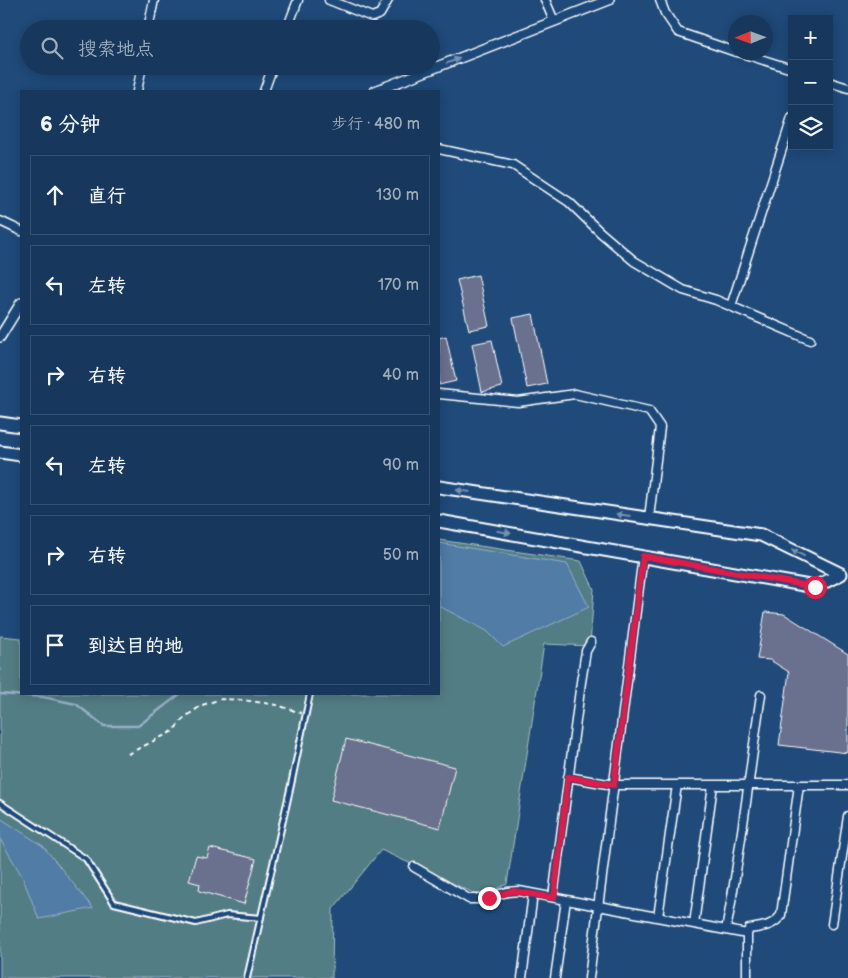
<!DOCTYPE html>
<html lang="zh">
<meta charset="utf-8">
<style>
:root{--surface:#17385c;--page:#244365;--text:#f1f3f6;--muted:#9eacbb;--line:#365272}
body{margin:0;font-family:"Balsamiq Sans","LXGW WenKai TC",sans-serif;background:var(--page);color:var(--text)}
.controls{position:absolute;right:15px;top:15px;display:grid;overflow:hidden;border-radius:0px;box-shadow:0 2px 12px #0003}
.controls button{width:45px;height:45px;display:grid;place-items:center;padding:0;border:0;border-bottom:1px solid var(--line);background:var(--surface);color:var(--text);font:25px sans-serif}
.compass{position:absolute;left:728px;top:15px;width:45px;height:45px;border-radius:50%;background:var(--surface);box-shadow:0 2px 12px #0003;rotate:269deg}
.stop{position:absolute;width:15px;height:15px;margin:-11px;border:4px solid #e11d48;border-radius:50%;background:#fff}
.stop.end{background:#e11d48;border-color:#fff;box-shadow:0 1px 5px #0008}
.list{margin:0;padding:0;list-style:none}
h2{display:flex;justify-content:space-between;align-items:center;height:65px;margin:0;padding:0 20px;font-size:21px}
h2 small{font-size:16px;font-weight:400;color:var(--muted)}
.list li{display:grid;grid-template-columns:32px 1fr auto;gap:15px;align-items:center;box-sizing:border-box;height:80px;margin:0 10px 10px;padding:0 10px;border:1px solid var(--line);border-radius:0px}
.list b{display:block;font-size:19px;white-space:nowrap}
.list em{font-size:16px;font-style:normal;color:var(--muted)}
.icon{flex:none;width:28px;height:28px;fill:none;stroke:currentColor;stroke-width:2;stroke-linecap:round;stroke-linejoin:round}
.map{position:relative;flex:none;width:848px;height:978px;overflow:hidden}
.search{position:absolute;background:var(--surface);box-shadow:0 2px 12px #0003;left:20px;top:20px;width:420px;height:55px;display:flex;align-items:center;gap:12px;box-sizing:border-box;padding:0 18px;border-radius:28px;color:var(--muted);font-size:19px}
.panel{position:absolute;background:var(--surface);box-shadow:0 2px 12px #0003;left:20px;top:90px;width:420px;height:605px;border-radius:0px}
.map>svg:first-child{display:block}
.green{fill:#537d84;stroke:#a9bec2}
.water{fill:#517ba6;stroke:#97b0ca}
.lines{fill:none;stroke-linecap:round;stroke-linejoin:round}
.stream{stroke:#97b0ca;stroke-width:2.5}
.building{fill:#6a718e;stroke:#fff}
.service-casing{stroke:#fff;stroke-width:8}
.minor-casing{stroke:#fff;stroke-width:11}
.tertiary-casing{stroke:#fff;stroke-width:12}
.primary-casing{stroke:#fff;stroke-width:15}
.path{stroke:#fff;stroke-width:2;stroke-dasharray:5 4;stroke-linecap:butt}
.service{stroke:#1f4a7a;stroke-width:4}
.minor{stroke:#1f4a7a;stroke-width:8}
.tertiary{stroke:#1f4a7a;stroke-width:9}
.primary{stroke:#1f4a7a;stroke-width:11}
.oneway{fill:#7992af}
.route{stroke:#e11d48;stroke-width:6}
</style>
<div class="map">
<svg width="848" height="978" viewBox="0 0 848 978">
<rect width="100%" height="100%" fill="#1f4a7a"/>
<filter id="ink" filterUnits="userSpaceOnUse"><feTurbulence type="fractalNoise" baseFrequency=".02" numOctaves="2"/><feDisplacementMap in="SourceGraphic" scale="10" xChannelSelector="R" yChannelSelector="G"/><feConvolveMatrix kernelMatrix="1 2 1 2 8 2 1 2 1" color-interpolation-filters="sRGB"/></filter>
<g filter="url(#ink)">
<path class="green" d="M439 540 581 561 594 589 590 646 544 644 507 884 480 896 381 850 333 909 332 978H0V636L21 638V694H439Z"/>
<path class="water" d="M439 543 567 564 589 607 503 647 487 631 439 606Z
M0 818 43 846 93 908 39 919 22 876 0 839Z"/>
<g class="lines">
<path class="stream" d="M0 694 43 697 76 704 104 726H138L180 694"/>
</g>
<path class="building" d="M478 275 489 326 469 330 457 280Z
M533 314 547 384 527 388 513 318Z
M446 336 456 381 439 385V338Z
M492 340 502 387 482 392 472 344Z
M765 612 784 614 848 654V753L779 745 789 672 770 660 757 659Z
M346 739 455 767 440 828 331 800Z
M210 848 256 859 244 904 199 891 200 884 189 881 196 856 207 858Z"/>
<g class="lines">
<g class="service-casing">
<path id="service" d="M0 803 86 859 114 903 196 923 227 915 261 918
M247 978 291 785 310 694"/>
</g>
<g class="minor-casing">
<path id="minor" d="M329 0 372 17 380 14 388 0
M545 0 554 21
M660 0 665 13 678 32 736 52
M148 29 154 0
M287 29 298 0
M738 52 792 69
M829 82 848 88
M137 91 142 66
M264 91 273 66
M439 149 513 165 569 202 600 232 634 261 683 290 716 300 810 340
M0 221 21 231
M731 306 792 118
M439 394 518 402 575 394 649 411 660 427 649 518
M568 777 613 785H848
M414 867 469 899H484L507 892 519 891 747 934V978
M553 897 581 682 586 651 591 642
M658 917 677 785
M694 924 713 785
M832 924 848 816
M726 930C741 853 749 774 761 695
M747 934 749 929C762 927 774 926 781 915L799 785
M522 978 533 894
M555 978 566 900
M589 978 643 556"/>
</g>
<g class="tertiary-casing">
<path id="tertiary" d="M375 91 609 0
M0 337 21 303"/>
</g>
<g class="primary-casing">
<path id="primary" d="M0 423 21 426
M0 452 21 455
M439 487 761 535 841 574
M439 521 815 587 841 574"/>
</g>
<path class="path" d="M128 754 173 731 184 718 202 705 221 699 243 700 277 705 301 713"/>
<use href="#service" class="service"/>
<use href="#minor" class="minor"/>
<use href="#tertiary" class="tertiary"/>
<use href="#primary" class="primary"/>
</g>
<defs><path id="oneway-solid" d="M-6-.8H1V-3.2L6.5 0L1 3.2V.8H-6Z" transform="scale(1.25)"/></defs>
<g class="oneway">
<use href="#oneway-solid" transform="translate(453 61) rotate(-21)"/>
<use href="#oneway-solid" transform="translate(463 491) rotate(-172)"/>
<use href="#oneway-solid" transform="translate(623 515) rotate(-172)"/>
<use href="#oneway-solid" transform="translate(504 532) rotate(10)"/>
<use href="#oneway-solid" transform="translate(798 553) rotate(-154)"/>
</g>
</g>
<g class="lines" filter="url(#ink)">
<path class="route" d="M489 898 513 891 554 898 568 777 614 785 643 556 815 587"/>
</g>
</svg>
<div class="controls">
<button>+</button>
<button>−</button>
<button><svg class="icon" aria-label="layers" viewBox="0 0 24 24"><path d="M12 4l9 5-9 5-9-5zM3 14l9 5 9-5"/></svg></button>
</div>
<svg class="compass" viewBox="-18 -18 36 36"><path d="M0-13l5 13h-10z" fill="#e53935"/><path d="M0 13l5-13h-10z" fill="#9eacbb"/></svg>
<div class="stop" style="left:815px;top:587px"></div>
<div class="stop end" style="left:489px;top:898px"></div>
<div class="search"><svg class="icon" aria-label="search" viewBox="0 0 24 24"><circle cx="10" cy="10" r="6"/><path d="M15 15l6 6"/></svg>搜索地点</div>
<section class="panel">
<h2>6 分钟<small>步行 · 480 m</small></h2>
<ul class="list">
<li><svg class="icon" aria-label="ahead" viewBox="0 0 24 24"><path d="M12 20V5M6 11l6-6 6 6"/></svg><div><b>直行</b></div><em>130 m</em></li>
<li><svg class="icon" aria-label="left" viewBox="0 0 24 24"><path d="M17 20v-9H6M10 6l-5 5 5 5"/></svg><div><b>左转</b></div><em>170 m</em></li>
<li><svg class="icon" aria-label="right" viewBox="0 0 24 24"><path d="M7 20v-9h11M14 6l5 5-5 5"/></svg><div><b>右转</b></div><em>40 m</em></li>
<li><svg class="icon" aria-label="left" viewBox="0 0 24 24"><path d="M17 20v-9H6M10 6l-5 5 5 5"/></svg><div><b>左转</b></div><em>90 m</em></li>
<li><svg class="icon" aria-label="right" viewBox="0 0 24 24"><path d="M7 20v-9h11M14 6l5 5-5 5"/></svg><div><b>右转</b></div><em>50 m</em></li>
<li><svg class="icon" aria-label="arrive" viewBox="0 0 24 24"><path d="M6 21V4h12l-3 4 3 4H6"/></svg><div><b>到达目的地</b></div></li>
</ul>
</section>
</div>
